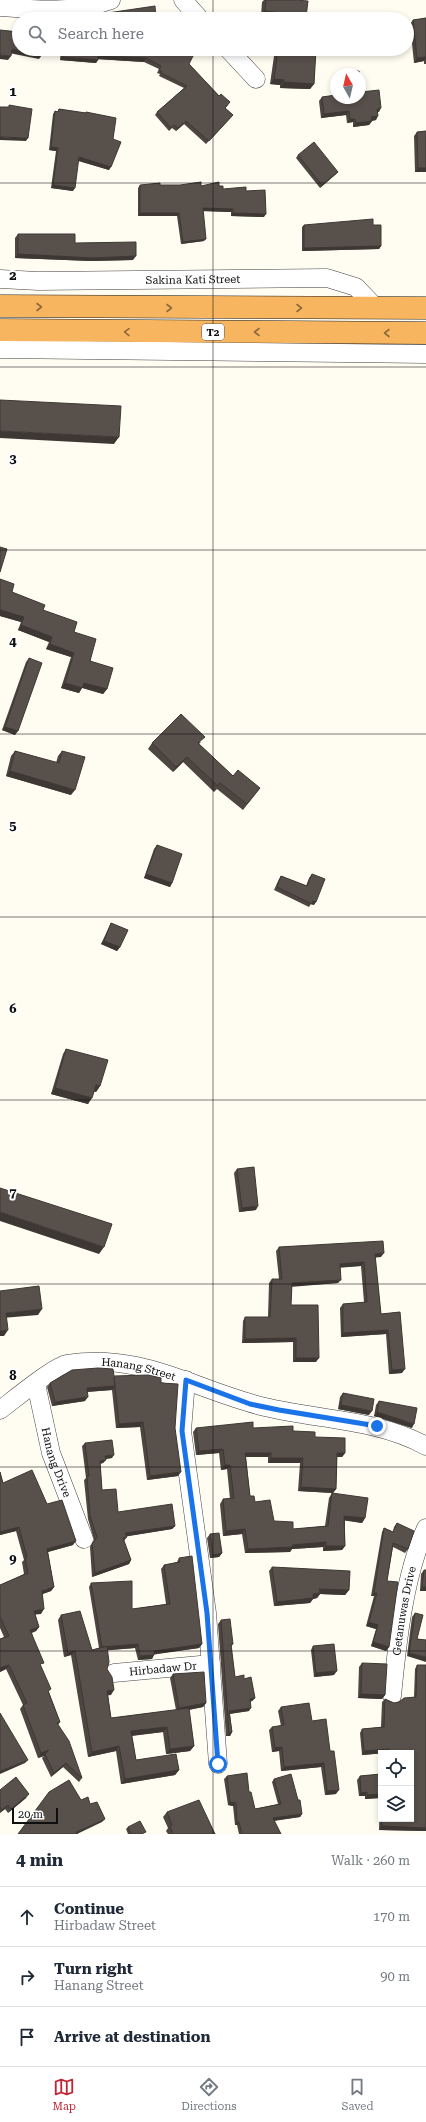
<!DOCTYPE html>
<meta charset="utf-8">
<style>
:root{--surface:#fff;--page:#f6f6f7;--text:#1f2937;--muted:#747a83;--line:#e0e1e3;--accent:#c12533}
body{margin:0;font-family:"Roboto Serif",serif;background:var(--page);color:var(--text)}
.controls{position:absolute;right:12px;bottom:12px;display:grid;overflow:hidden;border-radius:0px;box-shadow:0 2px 6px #0003}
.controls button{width:36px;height:36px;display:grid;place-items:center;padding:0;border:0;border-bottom:1px solid var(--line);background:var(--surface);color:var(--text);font:20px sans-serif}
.compass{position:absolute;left:330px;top:68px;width:36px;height:36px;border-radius:50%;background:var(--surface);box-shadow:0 2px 6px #0003;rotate:352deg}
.scale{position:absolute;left:12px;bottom:10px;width:46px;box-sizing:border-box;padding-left:4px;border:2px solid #0f0f0f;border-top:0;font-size:11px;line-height:14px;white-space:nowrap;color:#0f0f0f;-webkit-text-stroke:3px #fff;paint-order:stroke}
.stop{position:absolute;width:12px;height:12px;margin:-9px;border:3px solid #1a73e8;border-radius:50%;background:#fff}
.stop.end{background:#1a73e8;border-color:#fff;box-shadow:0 1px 4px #0008}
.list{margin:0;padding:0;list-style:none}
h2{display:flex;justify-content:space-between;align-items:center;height:52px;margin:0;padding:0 16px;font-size:17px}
h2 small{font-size:13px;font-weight:400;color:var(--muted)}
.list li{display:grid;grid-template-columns:26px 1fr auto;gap:12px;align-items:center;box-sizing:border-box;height:60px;padding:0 16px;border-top:1px solid var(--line)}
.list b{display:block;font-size:15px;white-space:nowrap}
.list p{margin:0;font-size:13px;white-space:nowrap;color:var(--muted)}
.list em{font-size:13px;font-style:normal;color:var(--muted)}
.icon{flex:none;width:22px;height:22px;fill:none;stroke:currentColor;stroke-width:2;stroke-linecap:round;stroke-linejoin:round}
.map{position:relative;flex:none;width:426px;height:1834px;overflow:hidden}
.search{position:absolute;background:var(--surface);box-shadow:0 2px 6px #0003;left:12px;right:12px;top:12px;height:44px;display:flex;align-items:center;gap:10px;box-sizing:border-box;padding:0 14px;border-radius:22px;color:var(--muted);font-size:15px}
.sheet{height:232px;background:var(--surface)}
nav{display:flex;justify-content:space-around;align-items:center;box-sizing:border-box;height:56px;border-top:1px solid var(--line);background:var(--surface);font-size:11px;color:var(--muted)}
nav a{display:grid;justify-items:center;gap:2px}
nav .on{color:var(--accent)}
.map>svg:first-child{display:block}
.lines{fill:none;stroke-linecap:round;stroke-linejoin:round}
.minor-casing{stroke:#424242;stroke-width:19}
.trunk-casing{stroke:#202020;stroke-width:23}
.minor{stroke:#fff;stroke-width:18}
.trunk{stroke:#f7b560;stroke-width:22}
.wall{fill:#4c4540}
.shaded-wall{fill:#3e3834}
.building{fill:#58504b;stroke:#3e3834}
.oneway{stroke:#8f6a3c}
.route{stroke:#1a73e8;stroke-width:5}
.grid{fill:none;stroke:#0f0f0f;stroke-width:1;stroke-opacity:0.55}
.labels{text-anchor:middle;stroke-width:4;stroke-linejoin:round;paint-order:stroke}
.shield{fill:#fff;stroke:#575757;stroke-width:1}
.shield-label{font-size:10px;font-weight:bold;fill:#0f0f0f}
.street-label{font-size:11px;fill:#0f0f0f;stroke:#fff}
.grid-label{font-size:13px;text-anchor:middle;font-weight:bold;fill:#0f0f0f;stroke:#fff;stroke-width:4;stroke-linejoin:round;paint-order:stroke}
</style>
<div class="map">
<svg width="426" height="1834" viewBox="0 0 426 1834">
<rect width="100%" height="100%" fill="#fffcf1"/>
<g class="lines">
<g class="minor-casing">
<g id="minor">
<path d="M183 0 200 19"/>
<path d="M0 7C37 10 76 13 111 0"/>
<path d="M228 49 256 79"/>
<path id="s1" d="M0 279 38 281 327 278 356 287 376 308"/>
<path d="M0 349 426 354"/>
<path d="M186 1380 182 1431 207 1613 218 1764"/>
<path id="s2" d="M36 1384 51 1453 84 1539"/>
<path id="s3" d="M0 1410C12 1401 56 1365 67 1364 143 1352 195 1390 265 1407 319 1420 377 1419 426 1446"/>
<path id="s4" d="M114 1673 211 1664"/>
<path id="s5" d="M392 1696C397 1644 404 1576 426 1528"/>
</g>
</g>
<g class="trunk-casing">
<path id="trunk" d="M0 306 426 308
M0 330 426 333"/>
</g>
<use href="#minor" class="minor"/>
<use href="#trunk" class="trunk"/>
</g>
<path class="wall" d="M264 0H295L306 17 314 19H279V18L261 16 262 2Z
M94 15 156 19H92V18Z
M426 18V64H424V61L414 63 410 24 413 20Z
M61 49H190L189 64 228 105 225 108 233 115 206 144 184 124 176 131 172 128 169 131 155 115 157 112 184 88 159 76 160 74 157 73 159 69 144 62 98 59 96 63 60 60Z
M275 49H316L314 84 310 89 280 88V85L270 84Z
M361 92 379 112H378L376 120 372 121 369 125 353 127V122L347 123 346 115 321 118 319 101 322 97Z
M59 109 85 113 86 112 113 139 109 170 78 161 73 191 51 188 56 151 49 150 53 114 55 111 57 112Z
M426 131V172H415L414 136 417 132Z
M298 155 338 172 336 174 320 188 296 158Z
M140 185 219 186 223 189 246 191 264 217 231 216V212L203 211 204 241 181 244 177 216H138V188Z
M304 225H373L381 246 379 249 302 251V227Z
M18 234 75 243 133 260 91 261 15 258V238Z
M0 579 12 592 43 610 74 632 107 689 103 694 82 688 79 693 61 688 71 657 46 649 49 642 18 630 21 622 0 616Z
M29 658 15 735 2 730 26 662Z
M201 742 199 744 233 776 260 788 243 810 217 789 214 792 183 762 173 772 148 749 152 743Z
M15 751 56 763 58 756 62 751 71 795 6 776 11 756Z
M157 845 172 883 170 887 144 878 154 849Z
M312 874 314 905 311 904 309 907 274 890 279 879 281 876 306 886 309 878Z
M111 923 120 947 117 951 101 944 109 927Z
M66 1049 100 1086 96 1092 94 1091 88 1104 51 1094 63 1054Z
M237 1169 256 1210 239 1212 234 1173Z
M279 1247 381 1257H375L381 1314 400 1312 402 1373 389 1374 386 1334 341 1337 340 1308 343 1304 364 1302 361 1266 340 1267 338 1283 292 1286 291 1305 316 1362H293V1342L242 1343 243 1321 245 1317H268L269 1283 272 1279H279L276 1251Z
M114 1376 161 1383 175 1428 178 1476 147 1480 140 1427 116 1428 112 1390 87 1392 85 1401 52 1406 47 1387 50 1383Z
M343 1393 369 1415 338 1409 340 1397Z
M379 1401 412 1428 374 1416 376 1405Z
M196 1428H253L293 1431 315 1437 345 1453 342 1457H337L336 1489 333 1493 298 1491 300 1463H268V1457H246L250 1496 255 1502 274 1521 293 1529 325 1526 329 1498 332 1493 365 1518 362 1523 345 1520V1546L342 1550 323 1551V1547L292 1549 290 1552 245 1553 242 1534 223 1536 220 1504 223 1499H230L227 1469 221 1470 219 1453 196 1455 193 1432Z
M85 1443 112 1458 106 1459 103 1463 100 1464 102 1490 118 1512 175 1526 172 1529 127 1536V1537L124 1541 131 1560 129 1564 92 1577 90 1547 94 1540 88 1519 84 1480 86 1478 82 1446Z
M0 1472 3 1483 47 1504 73 1545 48 1552 54 1587 51 1591 43 1594 41 1614H35L39 1627 36 1631 32 1633 41 1667 49 1692 60 1722 58 1725 82 1778 79 1782 63 1767 51 1777 42 1758 44 1756 38 1758 20 1709 23 1705 6 1669 0 1672V1639L4 1637 0 1628V1585L24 1574 22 1562 24 1560 16 1531 0 1535Z
M397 1523 408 1549 405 1553 393 1547 387 1581 389 1647 386 1651 371 1646 376 1629 366 1626 374 1596H371L382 1532 384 1528 393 1532 394 1527Z
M210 1534 222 1553 219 1557 210 1558 207 1538Z
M179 1558 202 1644 199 1648 154 1654 152 1659 138 1660 135 1648 107 1650V1669L111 1695H108L111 1718 176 1710 170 1678 173 1674 206 1703 203 1707 189 1710 194 1746 190 1751 166 1754 163 1732 132 1736 136 1760 179 1770 175 1775 121 1784 116 1751 88 1757 71 1655 64 1657 58 1620 61 1615 92 1650 99 1648 89 1587 91 1583 132 1609 166 1604 161 1569 164 1565 177 1562Z
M272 1567 349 1590 345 1595 320 1594 317 1598 313 1599 310 1603 274 1606 269 1571Z
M424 1570H426V1591H420L421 1574Z
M415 1613 417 1639 426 1640 407 1656 412 1617Z
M221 1620 233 1644 231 1647 235 1677 244 1679 255 1698 252 1701 250 1702 249 1711 230 1714 232 1732 230 1736H226L218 1624Z
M313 1646 334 1675 314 1677 311 1650Z
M362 1663 385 1695 382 1699 358 1698 359 1667Z
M417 1665H426V1831L379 1830 380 1798 365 1799V1796H359L357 1780 360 1776 381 1774V1819H411V1753H386L362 1755 360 1733 362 1729 381 1727 382 1702 385 1699 394 1703 414 1697 415 1669Z
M281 1707 312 1721 336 1794 325 1795 321 1767 281 1771 279 1751 272 1752 269 1730 272 1727 281 1726 278 1711Z
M227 1776 249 1792 255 1809 278 1804 272 1782 274 1779 302 1814 300 1817 274 1821 281 1834H239L237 1825H235L233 1806 228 1805 224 1779Z
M0 1790 26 1798 8 1813 5 1809 0 1813Z
M167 1812 215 1834H168L166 1831 168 1828 163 1817Z
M128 1827 144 1834H128L126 1829Z"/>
<path class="shaded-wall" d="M265 11 283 13 279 18 261 16Z
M12 49 42 55 39 59 9 53Z
M0 55 11 56 8 60 0 59Z
M98 56 146 58 144 62 96 59Z
M62 57 98 60 96 63 60 60Z
M426 57V59L424 61 414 63 417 58Z
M274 79 284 80 280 85 270 84Z
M284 82 314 84 310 89 280 88Z
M381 108 379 112H375L377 109Z
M349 111 346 115 321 118 324 114Z
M378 116 376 120 369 121 371 117Z
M350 119H355L353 122 347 123Z
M186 121 184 124 176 131 178 128Z
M372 121 369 125 353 127 356 123Z
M0 137 28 138 26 141 0 140Z
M51 147 58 148 56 151 49 150Z
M79 157 111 167 109 170 77 160Z
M418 168H426V172H415Z
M338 172 336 174 320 188 322 185Z
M53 185 75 188 73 191 51 188Z
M203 208 233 209 231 212 201 211Z
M140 213H179L177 216H138Z
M233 213 266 214 264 217 231 216Z
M206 239 204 241 181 244 183 242Z
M381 246 379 249 302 251 304 248Z
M18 254 136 256 133 260 91 261 15 258Z
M0 431 119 437 114 444 0 438Z
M0 610 24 617 21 622 0 616Z
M21 625 52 637 49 642 18 630Z
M50 644 74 653 71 657 46 649Z
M65 683 82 688 79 693 61 688Z
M84 683 107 689 103 694 80 687Z
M5 727 18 731 15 735 2 730Z
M187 757 183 762 173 772 176 767Z
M10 771 75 790 71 795 6 776Z
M146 874 172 883 170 887 144 878Z
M313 901 316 902 314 905 311 904Z
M104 941 120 947 117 951 101 944Z
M96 1085 100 1086 96 1092 92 1091Z
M55 1088 92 1098 88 1104 51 1094Z
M258 1206 256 1210 239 1212 242 1208Z
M0 1212 104 1247 99 1254 0 1221Z
M384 1253 381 1257 372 1258 375 1254Z
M364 1262 361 1266 337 1268 340 1264Z
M341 1280 338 1283 290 1287 292 1283Z
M42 1309 38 1315 2 1318 6 1313Z
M8 1330 4 1336H0V1331Z
M388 1330 386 1334 341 1337 343 1333Z
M296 1338 293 1342 242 1343 245 1339Z
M296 1358H319L316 1362H293Z
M405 1369 402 1373 389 1374 392 1370Z
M115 1386 112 1390 84 1392 87 1388Z
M88 1397 85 1401 52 1406 55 1402Z
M341 1405 372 1411 369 1415 338 1409Z
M377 1412 414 1424 412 1428 374 1416Z
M143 1422 140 1427 116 1428 119 1424Z
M223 1449 219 1453 196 1455 199 1451Z
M245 1453H271L268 1457H242Z
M337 1453H345L342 1457H334Z
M114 1455 112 1458 103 1459 105 1456Z
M271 1458H303L300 1463H268Z
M106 1460 103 1463 97 1464 100 1461Z
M225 1465H230L227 1469 221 1470Z
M181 1472 178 1476 147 1480 150 1476Z
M301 1487 336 1489 333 1493 298 1491Z
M344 1516 365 1518 362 1523 341 1520Z
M175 1526 172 1529 123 1537 125 1533Z
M19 1527 16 1531 0 1535V1532Z
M245 1529 242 1534 223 1536 226 1531Z
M76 1541 73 1545 44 1553 47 1549Z
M326 1542 323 1547 292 1549 290 1552 245 1553 248 1549Z
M326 1546H345L342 1550 323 1551Z
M222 1553 219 1557 210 1558 213 1555Z
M131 1560 129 1564 92 1577 95 1573Z
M54 1587 51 1591 39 1595 42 1591Z
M422 1587H426V1591H420Z
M319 1589 349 1590 345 1595 320 1594 317 1598 313 1599 310 1603 274 1606 277 1602 313 1594Z
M374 1593H377L374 1596H371Z
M44 1609 41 1614 31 1615 34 1611Z
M369 1622 378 1625 376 1629 366 1626Z
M39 1627 36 1631 27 1634 30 1630Z
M373 1642 389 1647 386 1651 371 1646Z
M138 1644 135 1648 100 1651 102 1647Z
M202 1644 199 1648 151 1655 154 1651Z
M75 1651 71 1655 64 1657 68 1653Z
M409 1653 426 1657V1662L407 1656Z
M154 1655 152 1659 138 1660 140 1656Z
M9 1665 6 1669 0 1672V1668Z
M337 1671 334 1675 314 1677 316 1673Z
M114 1690 111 1695 104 1696 107 1691Z
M361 1694 385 1695 382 1699 358 1698Z
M255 1698 252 1701 248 1702 250 1699Z
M206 1703 203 1707 176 1712 179 1708Z
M251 1708 249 1711 227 1714 229 1711Z
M167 1727 163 1732 128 1736 131 1731Z
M232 1732 230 1736H226L229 1733Z
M119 1746 116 1751 88 1757 92 1752Z
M194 1746 190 1751 166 1754 170 1749Z
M282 1747 279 1751 272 1752 275 1748Z
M389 1749 386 1753 362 1755 364 1751Z
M49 1750 44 1756 38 1758 41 1753Z
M28 1760 25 1763 0 1774V1771Z
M66 1763 63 1767 51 1777 54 1773Z
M324 1763 321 1767 281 1771 284 1767Z
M179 1770 175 1775 121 1784 125 1779Z
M339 1790 336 1794 325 1795 327 1791Z
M367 1792 365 1796H359L361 1793Z
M29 1794 26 1798 8 1813 11 1809Z
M381 1794V1797L380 1798 365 1799 367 1795Z
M230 1802 236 1803 233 1806 228 1805Z
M8 1805 5 1809 0 1813 2 1810Z
M302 1814 300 1817 270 1821 273 1818Z
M105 1819 102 1822 77 1834 76 1832Z
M237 1822H239L237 1825H235Z
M382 1826 426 1828V1831L379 1830Z"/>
<path class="building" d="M266 0H295L308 1 306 17 314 19H282L283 13 265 11Z
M155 6 156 19H94V15Z
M426 18V57L417 58 413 20Z
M0 30 19 32V49H43L42 55 12 49 11 56 0 55Z
M63 49H190L195 52 189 64 219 96 221 94 230 102 225 108 233 115 209 141 186 121 178 128 174 125 171 128 157 112 187 86 161 73 162 71 159 70 161 66 146 58 98 56V60L62 57Z
M278 49H316L314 84 284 82V80L274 79Z
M359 71 360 74H339V72Z
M360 78 361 92 379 90 381 108 377 109 378 116 371 117 372 121 356 123 355 119H350L349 111 324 114 322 97 336 95V98H360Z
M9 105 32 109 28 138 0 137V107H9Z
M59 109 86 113V112L116 118 113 139 121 142 111 167 79 157 75 188 53 185 58 148 51 147 55 111 58 112Z
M426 131V168H418L417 132Z
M314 142 338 172 322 185 298 155Z
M201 182V186L219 182V186H223V189L246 187V191L265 190 266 214 233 213V209L203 208 206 239 183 242 179 213H140V185L160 183V185H180Z
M373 219V225H381V246L304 248V225Z
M18 234H75V243L136 242V256L93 258 18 254Z
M0 400 121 406 119 437 0 431Z
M0 547 7 549 0 572Z
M0 579 14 584 12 592 45 605 43 610 77 622 74 632 96 639 90 661 113 668 107 689 84 683 82 688 65 683 74 653 50 644 52 637 21 625 24 617 0 610Z
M29 658 42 663 18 731 5 727Z
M181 714 205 737 198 743 233 776 238 770 260 788 247 804 220 783 218 786 187 757 176 767 152 743Z
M15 751 59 763 62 751 85 757 75 790 10 771Z
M157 845 182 854 172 883 146 874Z
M312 874 325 879 316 902 313 901 312 904 277 887 281 876 307 886Z
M111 923 128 930 120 947 104 941Z
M66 1049 108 1060 100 1086 96 1085 92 1098 55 1088Z
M254 1167 258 1206 242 1208 237 1169Z
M0 1188 112 1224 104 1247 0 1212Z
M383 1241 384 1253 375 1254 381 1314 400 1312 405 1369 392 1370 388 1330 343 1333V1304L367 1302 364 1262 340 1264 341 1280 292 1283 291 1305H318L319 1358H296V1338L245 1339V1317H270L272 1279H282L279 1247Z
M39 1286 42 1309 6 1313 8 1330 0 1331V1291Z
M98 1368 113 1369 114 1376 148 1375 161 1378V1383L178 1384 175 1428 181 1472 150 1476 143 1422 119 1424 114 1377 115 1386 87 1388 88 1397 55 1402 50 1383 72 1370Z
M343 1393 374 1399 372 1411 341 1405Z
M379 1401 417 1408 414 1424 377 1412Z
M253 1422V1428L293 1426V1431L315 1432V1437L345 1438V1453H337L336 1489 301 1487 303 1458H271V1453H245L250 1496H254L255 1502 270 1500 274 1521 293 1522V1529L328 1526 332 1493 368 1498 365 1518 344 1516 345 1546H326V1542L292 1545 293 1547 248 1549 245 1529 226 1531 223 1499 234 1498 230 1465H225L223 1449 199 1451 196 1428Z
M112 1440 114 1455 105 1456 106 1460 100 1461 102 1490 116 1489 118 1512 172 1504 175 1526 125 1533 127 1537 123 1538 131 1560 95 1573 92 1544 97 1537 90 1516 87 1476H89L85 1443Z
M32 1470 47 1504 62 1500 76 1541 47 1549 54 1587 42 1591 44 1609 34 1611 39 1627 30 1630 44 1663 40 1664 51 1689 48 1691 60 1722 57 1723 69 1741 82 1778 66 1763 54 1773 45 1754 49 1750 41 1753 23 1705 27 1703 9 1665 0 1668V1639L9 1636 0 1617V1585L28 1573 25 1558 27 1557 19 1527 0 1532V1472L3 1483Z
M397 1523 414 1531 408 1549 393 1543 387 1581 398 1582 389 1647 373 1642 378 1625 369 1622 377 1593H374L384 1528 393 1532Z
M219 1533 222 1553 213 1555 210 1534Z
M192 1556 202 1644 154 1651V1655L140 1656 138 1644 102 1647 91 1583 132 1581V1609L170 1604 164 1565 180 1562 179 1558Z
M272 1567 350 1571 349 1590 319 1589 320 1593 313 1594V1598L277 1602Z
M424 1570H426V1587H422Z
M80 1611 92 1650 107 1646 109 1662 107 1669 112 1677 114 1690 107 1691 111 1718 189 1708 194 1746 170 1749 167 1727 131 1731 136 1760 176 1754 179 1770 125 1779 119 1746 92 1752 75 1651 68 1653 61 1615Z
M415 1613 423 1615 417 1639 426 1640V1657L409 1653Z
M230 1619 233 1644H231L235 1677 244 1675V1679L251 1677 255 1698 250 1699 251 1708 229 1711 232 1732 229 1733 221 1620Z
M334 1644 337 1671 316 1673 313 1646Z
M362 1663 387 1664 385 1695 361 1694Z
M417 1665H426V1828L382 1826V1819H411V1753H389V1749L364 1751 362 1729 384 1727 385 1699 394 1703 399 1702 404 1698 416 1697Z
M204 1672 206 1703 179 1708 173 1674Z
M309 1703 312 1721 326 1719 330 1751H334L339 1790 327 1791 324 1763 284 1767 282 1747 275 1748 272 1727 284 1725 281 1707Z
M0 1713 28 1760 0 1771Z
M247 1773 249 1792H251L255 1809 281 1804 274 1779 291 1774 298 1800H300L302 1814 273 1818 281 1834H242L239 1822H237L236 1803 230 1802 227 1776Z
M381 1774V1794L367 1795V1792L361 1793 360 1776Z
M16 1777 29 1794 11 1809 8 1805 2 1810 0 1807V1790Z
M69 1780 81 1800 88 1797 90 1804 97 1802 105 1819 76 1832 78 1834H18L49 1792Z
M199 1800 215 1834H173L170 1826 172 1825 167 1812Z
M140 1821 146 1832 141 1834H131L128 1827Z"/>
<defs><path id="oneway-chevron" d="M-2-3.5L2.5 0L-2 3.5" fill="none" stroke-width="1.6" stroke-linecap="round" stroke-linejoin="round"/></defs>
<g class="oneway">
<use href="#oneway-chevron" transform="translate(39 307)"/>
<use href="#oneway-chevron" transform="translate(169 308)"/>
<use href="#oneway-chevron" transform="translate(299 308)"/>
<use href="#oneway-chevron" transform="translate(127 332) rotate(-179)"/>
<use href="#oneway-chevron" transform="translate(257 332) rotate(-180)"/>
<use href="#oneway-chevron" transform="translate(387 333) rotate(-180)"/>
</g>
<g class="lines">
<path class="route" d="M218 1764 207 1613 182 1431 186 1380 250 1404 279 1410 377 1426"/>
</g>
<path class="grid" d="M213 0V19M213 49V1834M0 183H426M0 367H426M0 550H426M0 734H426M0 917H426M0 1100H426M0 1284H426M0 1467H426M0 1651H426"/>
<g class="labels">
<rect class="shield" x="202" y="324" width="22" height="16" rx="3"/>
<g class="shield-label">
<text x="213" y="336">T2</text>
</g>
<g class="street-label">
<text dy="4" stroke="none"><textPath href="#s1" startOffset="193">Sakina Kati Street</textPath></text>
<text dy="4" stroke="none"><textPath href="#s3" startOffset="154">Hanang Street</textPath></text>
<text dy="4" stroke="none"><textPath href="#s2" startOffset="81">Hanang Drive</textPath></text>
<text dy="4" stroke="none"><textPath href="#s5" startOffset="86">Getanuwas Drive</textPath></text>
<text dy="4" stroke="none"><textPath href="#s4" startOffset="49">Hirbadaw Dr</textPath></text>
</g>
</g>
<g class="grid-label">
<text x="13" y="96">1</text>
<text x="13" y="280">2</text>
<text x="13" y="463">3</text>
<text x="13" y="646">4</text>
<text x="13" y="830">5</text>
<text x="13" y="1013">6</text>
<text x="13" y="1197">7</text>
<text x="13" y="1380">8</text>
<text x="13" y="1563">9</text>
</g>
</svg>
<div class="controls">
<button><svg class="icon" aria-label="locate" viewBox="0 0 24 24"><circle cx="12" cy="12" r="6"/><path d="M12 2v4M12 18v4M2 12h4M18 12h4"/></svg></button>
<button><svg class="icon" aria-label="layers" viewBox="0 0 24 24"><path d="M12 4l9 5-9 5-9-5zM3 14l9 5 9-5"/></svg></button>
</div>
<svg class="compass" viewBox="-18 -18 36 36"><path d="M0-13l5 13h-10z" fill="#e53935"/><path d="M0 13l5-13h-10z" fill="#747a83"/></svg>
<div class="scale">20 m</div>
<div class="stop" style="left:218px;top:1764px"></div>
<div class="stop end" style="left:377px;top:1426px"></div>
<div class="search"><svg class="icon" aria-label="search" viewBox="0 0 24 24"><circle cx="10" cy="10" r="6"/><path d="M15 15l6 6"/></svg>Search here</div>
</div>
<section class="sheet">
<h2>4 min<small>Walk · 260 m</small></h2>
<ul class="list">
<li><svg class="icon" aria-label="ahead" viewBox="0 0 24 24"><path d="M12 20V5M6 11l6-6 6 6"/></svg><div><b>Continue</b><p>Hirbadaw Street</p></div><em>170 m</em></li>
<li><svg class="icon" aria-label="right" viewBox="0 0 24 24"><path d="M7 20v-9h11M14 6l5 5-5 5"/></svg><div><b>Turn right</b><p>Hanang Street</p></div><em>90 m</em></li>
<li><svg class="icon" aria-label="arrive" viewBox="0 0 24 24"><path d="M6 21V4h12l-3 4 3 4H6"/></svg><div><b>Arrive at destination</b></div></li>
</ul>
</section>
<nav>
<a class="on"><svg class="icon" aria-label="map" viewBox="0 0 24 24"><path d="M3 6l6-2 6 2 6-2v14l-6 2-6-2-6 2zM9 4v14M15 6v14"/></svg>Map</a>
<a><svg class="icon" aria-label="directions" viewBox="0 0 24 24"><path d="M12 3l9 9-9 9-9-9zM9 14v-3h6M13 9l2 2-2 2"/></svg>Directions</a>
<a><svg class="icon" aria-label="saved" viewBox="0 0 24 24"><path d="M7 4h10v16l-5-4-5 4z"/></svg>Saved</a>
</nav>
